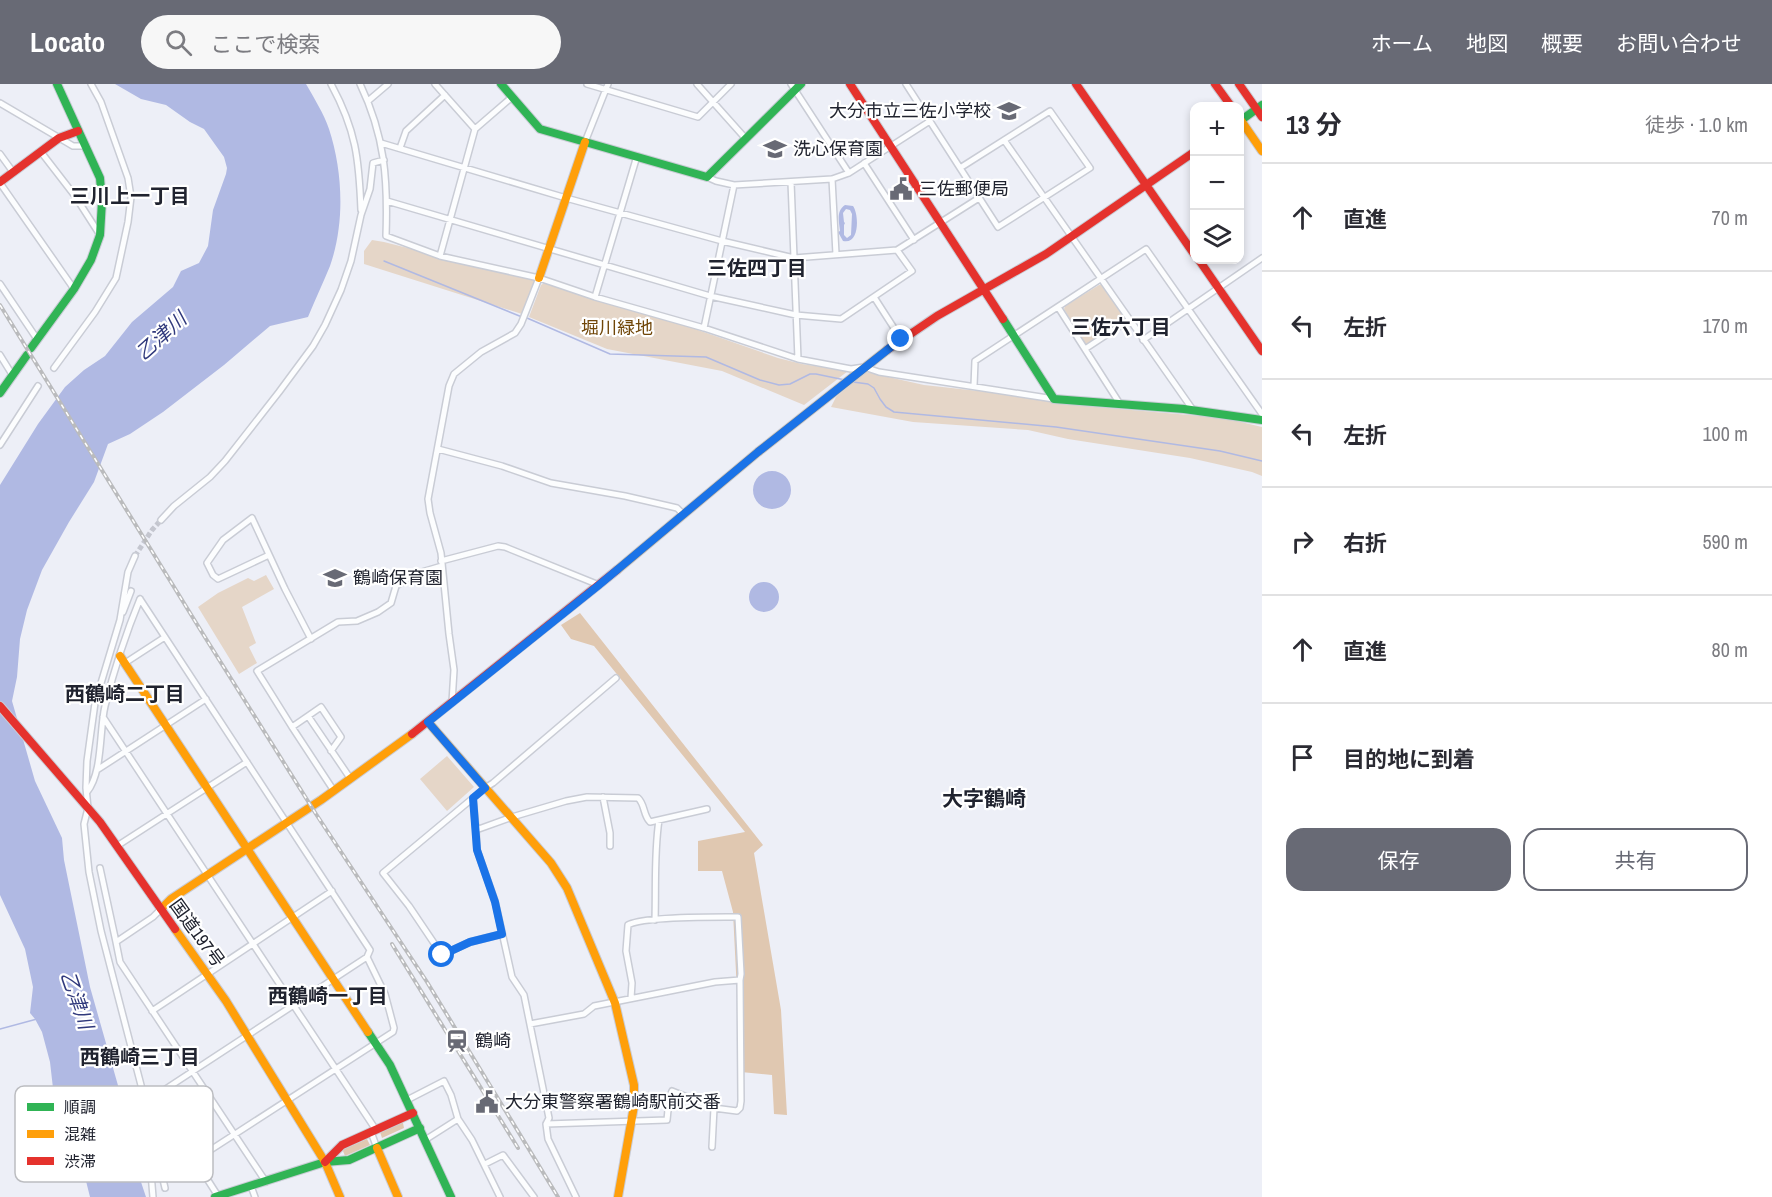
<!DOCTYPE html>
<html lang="ja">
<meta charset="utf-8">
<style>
:root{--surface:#fff;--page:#f7f7f7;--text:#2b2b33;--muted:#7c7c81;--line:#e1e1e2;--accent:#686a75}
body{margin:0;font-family:"Archivo Narrow","Noto Sans JP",sans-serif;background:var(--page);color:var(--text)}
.controls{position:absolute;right:18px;top:18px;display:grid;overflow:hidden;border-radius:12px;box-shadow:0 3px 9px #0003}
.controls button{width:54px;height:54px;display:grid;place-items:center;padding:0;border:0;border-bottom:2px solid var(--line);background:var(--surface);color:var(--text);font:30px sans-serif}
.stop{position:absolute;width:18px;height:18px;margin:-14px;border:4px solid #1a73e8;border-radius:50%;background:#fff}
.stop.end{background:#1a73e8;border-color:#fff;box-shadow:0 2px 6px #0008}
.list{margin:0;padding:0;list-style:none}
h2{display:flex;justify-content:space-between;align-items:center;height:78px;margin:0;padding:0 24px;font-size:26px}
h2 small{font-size:20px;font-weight:400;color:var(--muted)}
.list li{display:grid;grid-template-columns:39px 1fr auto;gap:18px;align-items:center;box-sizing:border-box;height:108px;padding:0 24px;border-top:2px solid var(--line)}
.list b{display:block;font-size:22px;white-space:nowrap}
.list em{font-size:20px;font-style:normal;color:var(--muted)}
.actions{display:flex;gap:12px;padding:18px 24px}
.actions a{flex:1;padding:14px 0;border:2px solid var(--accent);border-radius:18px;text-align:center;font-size:21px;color:var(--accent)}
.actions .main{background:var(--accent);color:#fff}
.icon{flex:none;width:33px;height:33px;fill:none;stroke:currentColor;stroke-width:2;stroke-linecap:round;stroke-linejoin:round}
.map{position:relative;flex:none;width:1262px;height:1113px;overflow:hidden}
header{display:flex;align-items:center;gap:36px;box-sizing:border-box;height:84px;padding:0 30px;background:var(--accent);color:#fff}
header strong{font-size:28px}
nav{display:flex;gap:33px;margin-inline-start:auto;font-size:21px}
.search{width:420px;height:54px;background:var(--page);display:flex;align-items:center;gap:15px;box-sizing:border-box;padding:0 21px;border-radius:33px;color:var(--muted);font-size:22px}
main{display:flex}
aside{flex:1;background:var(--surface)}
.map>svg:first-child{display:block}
.green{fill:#e5d6c8}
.forest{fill:#e0c8b1}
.water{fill:#b0b9e3;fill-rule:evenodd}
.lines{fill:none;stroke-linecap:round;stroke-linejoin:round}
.stream{stroke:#b0b9e3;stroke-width:1.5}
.street-tunnel{stroke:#c4c6cf;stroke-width:5;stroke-dasharray:5 2.5;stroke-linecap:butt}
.street-casing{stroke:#c9ccd5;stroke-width:8}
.fast-casing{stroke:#c9ccd5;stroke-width:10}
.slow-casing{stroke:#c9ccd5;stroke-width:10}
.jam-casing{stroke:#c9ccd5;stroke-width:10}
.street{stroke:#fcfdfe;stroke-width:5}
.fast{stroke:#30b455;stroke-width:8}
.slow{stroke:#ff9f0a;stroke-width:8}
.jam{stroke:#e5322d;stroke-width:8}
.rail-casing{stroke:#babbbd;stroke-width:4}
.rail{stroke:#fff;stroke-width:1.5;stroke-dasharray:4.5;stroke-linecap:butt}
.route{stroke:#1a73e8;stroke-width:8}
.labels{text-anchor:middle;stroke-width:4.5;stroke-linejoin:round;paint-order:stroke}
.poi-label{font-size:18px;fill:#20232f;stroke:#fff;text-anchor:start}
.park-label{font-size:18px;fill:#704608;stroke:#fff}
.street-label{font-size:18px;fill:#20232f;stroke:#fff}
.neighbourhood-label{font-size:20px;font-weight:bold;fill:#20232f;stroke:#fff}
.water-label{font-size:20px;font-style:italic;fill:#30397c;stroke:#fff}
.quarter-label{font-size:21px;font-weight:bold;fill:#20232f;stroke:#fff}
.key{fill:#fff;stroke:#bcbdc1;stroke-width:1.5}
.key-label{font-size:16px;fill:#20232f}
</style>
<header>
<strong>Locato</strong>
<div class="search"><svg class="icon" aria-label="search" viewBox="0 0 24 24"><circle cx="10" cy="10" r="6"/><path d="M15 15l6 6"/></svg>ここで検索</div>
<nav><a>ホーム</a><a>地図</a><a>概要</a><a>お問い合わせ</a></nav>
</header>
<main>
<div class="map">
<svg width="1262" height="1113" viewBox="0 0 1262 1113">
<rect width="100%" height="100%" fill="#edeff7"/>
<path class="green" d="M372 156 384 158 535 196 522 230 364 180V167Z
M544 199 678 239 778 274 802 280 848 287 804 321 722 287 607 265 529 233 541 201Z
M1099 201H1103L1125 234 1124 237 1088 260H1085L1064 225 1065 222Z
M866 288 924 301 1006 310 1085 322 1224 334 1262 343V392L1252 388 1190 374 1068 355 1028 346 913 338 831 323 836 313Z
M266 491 274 505 242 523 256 559 249 563 257 579 239 590 198 523 218 509 248 494 254 497Z
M447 672 474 703 447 727 420 695Z"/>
<path class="forest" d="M580 529 763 761 754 769 781 926 787 1031 774 1030 772 991 741 988 733 828 722 787H698V757L745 748 594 562 571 555 561 541Z
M401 1038 403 1039 404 1044 382 1054 380 1048Z
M367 1055 370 1061 345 1072 343 1067 344 1065Z"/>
<path class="water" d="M115 0H306C314 14 324 30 329 45 343 88 345 139 330 182 323 199 315 216 308 233L270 242 224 281 163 328 130 350 108 360 94 398 69 438 42 486 27 526 20 555 17 593 12 617 35 697 62 754 64 776 90 903 123 1019 136 1083 146 1113H90L80 1073 72 1060 54 1013 50 978 42 948 35 935 30 929 33 903 25 865 0 811V401L38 340 65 303 84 286 105 272 132 238 173 203 181 187 199 179 208 162 213 126 226 90 227 84 224 73 204 45 190 38 166 21 141 15Z
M845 121 853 122C859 130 860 161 843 157L838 148 840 147C839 137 836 127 845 121ZM846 125 850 126 852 130 851 151 847 154 844 151V141L845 139 844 138 843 129Z
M753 406a19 19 0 1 1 38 0a19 19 0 1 1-38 0Z
M749 513a15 15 0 1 1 30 0a15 15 0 1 1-30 0Z"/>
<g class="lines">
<path class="stream" d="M384 177 522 233
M527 234 610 270 706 273 760 296 779 301 790 300 810 290H816L845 296
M853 298 868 300 874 304 880 315 886 323 894 328 1056 343 1220 367 1262 377
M0 945 37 935"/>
<path class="street-tunnel" d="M135 472 152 446 161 436"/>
<g class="street-casing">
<path id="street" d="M331 0C356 46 359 75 361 126
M360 0C385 52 388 96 386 152L440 172 539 194 595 213 704 244 798 275 851 285 864 283 879 288 1054 315
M435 0 475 45
M587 0 698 33 731 0
M697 0 746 55
M791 0 849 89
M906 0 998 143 1090 84 1050 27 960 84
M368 17 388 0
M0 19 73 62H86
M1004 56 1193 326
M585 58 608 0
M381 59 566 114 722 157 794 174 897 166
M400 64 406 47 445 11
M41 68 75 112 100 151
M0 70 13 88
M864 79 914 156
M707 93 716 97 734 101 832 95 849 89 930 37
M832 95 836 170
M791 98 798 275
M0 99 74 205
M387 117 710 212 796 231 841 235 912 187 897 166 979 114
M440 172 475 45 512 13
M0 200 37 255
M595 213 637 72
M874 213 901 255
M1058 223 1120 320
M704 244 734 101
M1143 256 1262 174
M1085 265 1129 236
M0 271 13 292
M54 284 95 228 116 194 128 138 131 113 128 94 101 18 91 0
M974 302 975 277 1146 165 1262 330
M0 361 38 302
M438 365 502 382 551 399 625 412 677 424 684 431
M161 436 174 422 210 393 225 377 279 308 313 262 325 241 341 206 351 177 361 131 370 105 373 79 384 76
M269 471 218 495 213 491 207 479 223 456 252 434 285 505 311 555
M135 472 128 488 120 536 95 619 87 677 86 704 88 724 84 740 89 788 101 847 142 1005 165 1104
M441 477 498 462 505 463 599 501
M140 515 370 866 367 873 158 1010
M123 528 131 507
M125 579 165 553
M452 618 454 586 449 550 441 469 430 429 428 415 449 302 454 290 481 268 515 249 521 240 539 194
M308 632 321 623 341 653 331 667
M103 633 376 1046
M292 643 308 632 350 694
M97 686 206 615
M334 707 292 643 257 587 338 538 357 537 378 528 391 519 396 502 404 497 415 490 442 482
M87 708C103 688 99 648 105 622 114 586 126 549 140 515
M603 713 610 749V762
M473 714 476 746
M117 762 247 678
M100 784 116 858
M161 825 153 833 116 858 120 878 266 1098
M655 836C656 802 654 769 659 736
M502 850 470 858 442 871 409 822 383 789 485 704 493 699 616 594
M631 914 632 899 626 867 628 841C643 832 716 833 738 833L741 890 740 896
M152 927 332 807
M530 940 584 930 594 922 715 898 740 896 741 1017 740 1024 737 1027 714 1024 672 1007 669 1016 667 1036 546 1040
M407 1016 444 997 451 1011 458 1035 425 1056
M458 1035 472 1056 500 1113
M371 1048 377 1064
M152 1058 151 1089 153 1113
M712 1063 714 1024
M485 1080 503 1071 534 1113
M251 1102 255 1113
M218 1112 195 1076 393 948 394 944 385 910 367 873
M576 1113 548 1055 546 1040 549 1034 524 911 512 893 495 817 477 766 476 746 512 733 566 717 587 713 638 714C645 720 643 731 650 738L707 725"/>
</g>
<g class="fast-casing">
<path id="fast" d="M501 0 540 45 707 93 801 0
M1240 37 1262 21
M1003 235 1054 315 1184 325 1262 336
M31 264 74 205 91 176 100 151 102 117 100 94 57 0
M0 309 27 271
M368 948 390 981 451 1113
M215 1113 325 1078 349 1076 420 1044"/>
</g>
<g class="slow-casing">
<path id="slow" d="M1240 35 1262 67
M539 194 585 58
M617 486 758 368 887 266
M120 572 368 948
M428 638 551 779 567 804 615 919 634 1001V1022L618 1113
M161 825 171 815 321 716 412 650
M175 845 226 917 325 1078 340 1113
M377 1064 398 1113"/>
</g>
<g class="jam-casing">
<path id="jam" d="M850 0 1003 235
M1076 0 1194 170
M1215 0 1231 22
M1239 0 1262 33
M0 98 59 54 78 47
M1199 176 1262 267
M887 266 937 232 1046 170 1194 68
M0 622 100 738 175 845
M412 650 617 486
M325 1078 342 1061 413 1029"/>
</g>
<use href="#street" class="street"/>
<use href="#fast" class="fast"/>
<use href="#slow" class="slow"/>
<use href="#jam" class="jam"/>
<g class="rail-casing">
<path id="rail" d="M0 221 203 550 316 730 427 898 558 1113
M392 860 518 1064"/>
</g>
<use href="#rail" class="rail"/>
</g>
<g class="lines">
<path class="route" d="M442 871 470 858 502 850 495 818 477 766 473 714 485 704 428 638 599 501 758 368 901 255"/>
</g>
<defs>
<g id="school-bare" transform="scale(1.8)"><path d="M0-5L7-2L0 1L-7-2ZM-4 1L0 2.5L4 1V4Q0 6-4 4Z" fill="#686a75" stroke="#fff" stroke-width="2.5" paint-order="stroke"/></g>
<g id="civic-bare" transform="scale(1.8)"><path d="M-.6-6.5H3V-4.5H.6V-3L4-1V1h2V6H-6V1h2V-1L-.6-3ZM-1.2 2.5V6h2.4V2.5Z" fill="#686a75" stroke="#fff" stroke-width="2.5" paint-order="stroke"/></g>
<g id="station-bare" transform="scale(1.8)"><path d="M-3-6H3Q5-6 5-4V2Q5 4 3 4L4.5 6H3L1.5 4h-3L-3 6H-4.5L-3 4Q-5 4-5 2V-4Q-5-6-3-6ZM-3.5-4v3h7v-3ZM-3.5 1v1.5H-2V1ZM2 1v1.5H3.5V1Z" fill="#686a75" stroke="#fff" stroke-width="2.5" paint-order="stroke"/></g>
</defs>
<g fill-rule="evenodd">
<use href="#school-bare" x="1009" y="27"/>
<use href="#school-bare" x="775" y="65"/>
<use href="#civic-bare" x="901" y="105"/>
<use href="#school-bare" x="335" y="494"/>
<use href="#station-bare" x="457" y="957"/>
<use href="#civic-bare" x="487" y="1018"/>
</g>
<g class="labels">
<g class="poi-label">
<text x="991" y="33" text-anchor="end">大分市立三佐小学校</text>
<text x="793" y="71">洗心保育園</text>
<text x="919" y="111">三佐郵便局</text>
<text x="353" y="500">鶴崎保育園</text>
<text x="475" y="963">鶴崎</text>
<text x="505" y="1024">大分東警察署鶴崎駅前交番</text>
</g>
<g class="park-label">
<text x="617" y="250">堀川緑地</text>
</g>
<g class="street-label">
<text transform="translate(197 849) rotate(54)" y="6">国道197号</text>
</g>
<g class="neighbourhood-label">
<text x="130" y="119">三川上一丁目</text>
<text x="757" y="191">三佐四丁目</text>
<text x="1121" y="250">三佐六丁目</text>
<text x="125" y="617">西鶴崎二丁目</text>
<text x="328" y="919">西鶴崎一丁目</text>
<text x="140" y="980">西鶴崎三丁目</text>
</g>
<g class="water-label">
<text transform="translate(161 252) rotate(-42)" y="7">乙津川</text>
<text transform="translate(77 916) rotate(71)" y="7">乙津川</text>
</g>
<g class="quarter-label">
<text x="984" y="722">大字鶴崎</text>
</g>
</g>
<rect x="15" y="1002" width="198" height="96" rx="9" class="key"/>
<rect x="27" y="1019" width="27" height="8" fill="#30b455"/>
<rect x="27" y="1046" width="27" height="8" fill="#ff9f0a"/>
<rect x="27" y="1073" width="27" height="8" fill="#e5322d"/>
<g class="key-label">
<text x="64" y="1029">順調</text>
<text x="64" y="1056">混雑</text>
<text x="64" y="1083">渋滞</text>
</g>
</svg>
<div class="controls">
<button>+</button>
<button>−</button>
<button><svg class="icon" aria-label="layers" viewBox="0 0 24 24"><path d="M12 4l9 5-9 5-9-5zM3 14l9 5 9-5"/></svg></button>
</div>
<div class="stop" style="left:442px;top:871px"></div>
<div class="stop end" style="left:901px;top:255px"></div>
</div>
<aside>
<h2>13 分<small>徒歩 · 1.0 km</small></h2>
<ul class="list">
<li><svg class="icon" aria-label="ahead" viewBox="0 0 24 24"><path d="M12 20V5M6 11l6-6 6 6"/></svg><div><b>直進</b></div><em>70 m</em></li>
<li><svg class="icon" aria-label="left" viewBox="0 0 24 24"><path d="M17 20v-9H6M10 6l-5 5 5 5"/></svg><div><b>左折</b></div><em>170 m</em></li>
<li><svg class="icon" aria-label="left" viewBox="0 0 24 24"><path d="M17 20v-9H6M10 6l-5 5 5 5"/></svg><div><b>左折</b></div><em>100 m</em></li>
<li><svg class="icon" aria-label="right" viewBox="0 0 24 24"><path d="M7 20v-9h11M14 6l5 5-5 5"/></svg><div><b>右折</b></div><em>590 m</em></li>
<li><svg class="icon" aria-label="ahead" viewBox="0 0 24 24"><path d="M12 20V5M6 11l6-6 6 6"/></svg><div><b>直進</b></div><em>80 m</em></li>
<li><svg class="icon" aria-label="arrive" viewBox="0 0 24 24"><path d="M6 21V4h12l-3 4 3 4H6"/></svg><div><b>目的地に到着</b></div></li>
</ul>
<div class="actions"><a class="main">保存</a><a>共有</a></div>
</aside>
</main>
